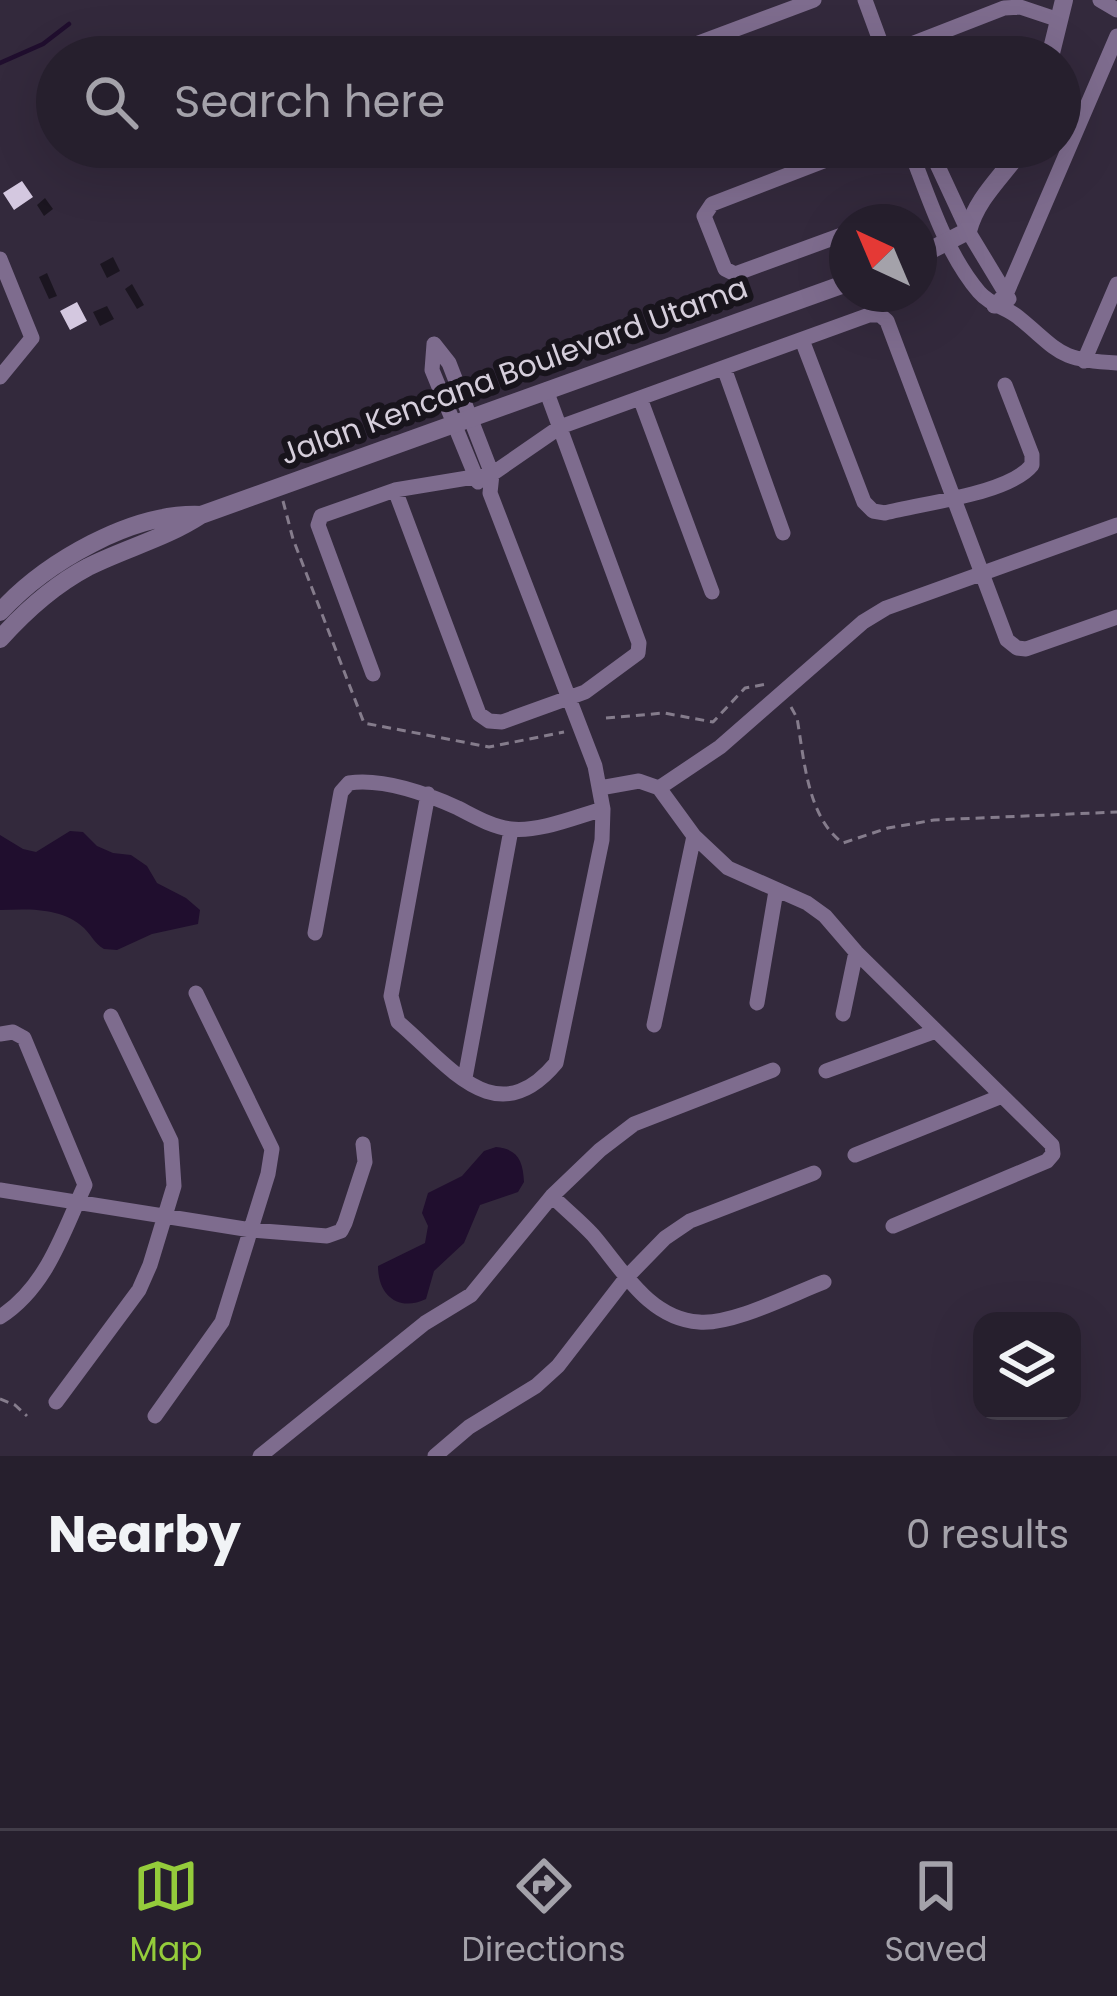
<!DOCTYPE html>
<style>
:root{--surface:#261f2d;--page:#322c39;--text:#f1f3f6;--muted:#a4a2aa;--line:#423d49;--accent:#94cc3b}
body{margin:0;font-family:Poppins,sans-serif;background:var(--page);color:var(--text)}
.controls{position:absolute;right:36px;bottom:36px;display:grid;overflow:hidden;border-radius:24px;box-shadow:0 12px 48px #0002}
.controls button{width:108px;height:108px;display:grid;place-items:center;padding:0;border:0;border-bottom:3px solid var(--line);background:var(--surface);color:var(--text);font:60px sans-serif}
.compass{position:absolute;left:829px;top:204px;width:108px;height:108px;border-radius:50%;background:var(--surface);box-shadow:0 12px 48px #0002;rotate:316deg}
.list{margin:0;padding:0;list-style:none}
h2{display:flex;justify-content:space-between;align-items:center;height:156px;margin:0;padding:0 48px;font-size:51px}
h2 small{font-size:39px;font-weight:400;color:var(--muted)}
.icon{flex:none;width:66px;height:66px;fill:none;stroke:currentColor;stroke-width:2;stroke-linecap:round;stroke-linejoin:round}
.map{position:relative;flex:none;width:1117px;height:1456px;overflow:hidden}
.search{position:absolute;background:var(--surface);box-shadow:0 12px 48px #0002;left:36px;right:36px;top:36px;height:132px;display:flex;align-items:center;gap:30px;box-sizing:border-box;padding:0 42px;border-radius:66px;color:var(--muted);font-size:45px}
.sheet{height:372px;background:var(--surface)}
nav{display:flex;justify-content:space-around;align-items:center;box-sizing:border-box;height:168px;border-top:3px solid var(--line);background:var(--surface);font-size:33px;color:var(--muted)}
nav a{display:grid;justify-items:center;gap:6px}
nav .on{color:var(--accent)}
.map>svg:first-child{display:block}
.water{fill:#200e2e}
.shadow{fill:#0007}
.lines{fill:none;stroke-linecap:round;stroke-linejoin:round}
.stream{stroke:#200e2e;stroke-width:4.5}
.building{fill:#d4c8e0}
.path{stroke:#857c8c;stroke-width:3;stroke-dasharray:9 6;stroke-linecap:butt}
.minor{stroke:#7e6c8e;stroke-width:15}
.tertiary{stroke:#7e6c8e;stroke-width:18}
.labels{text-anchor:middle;stroke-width:12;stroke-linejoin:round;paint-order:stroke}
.street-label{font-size:30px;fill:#d5cedb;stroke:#18141c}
</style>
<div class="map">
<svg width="1117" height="1456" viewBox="0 0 1117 1456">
<rect width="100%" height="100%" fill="#33293c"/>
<path class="water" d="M70 831 83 832 97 846 113 853 131 855 147 866 157 883 186 898 200 910 198 924 152 934 117 950 104 949C94 943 92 936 84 928 62 907 28 909 0 910V835L23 849 36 852Z
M496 1147C518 1149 523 1161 524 1182L518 1192 480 1205 464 1243 434 1271 426 1299C399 1312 378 1296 378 1266L425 1243 428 1226 422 1213 428 1193 462 1176 484 1151Z"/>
<path class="shadow" d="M45 198 53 209 44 216 37 205Z
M113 257 120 271 107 278 100 264Z
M47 273 57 296 49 299 39 277Z
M132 284 144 305 137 309 125 289Z
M107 306 114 319 100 326 93 312Z"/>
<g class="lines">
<path class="stream" d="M0 63 43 44 69 24"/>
</g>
<path class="building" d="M22 181 33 197 14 210 3 193Z
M77 302 87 321 70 330 60 311Z"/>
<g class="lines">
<path class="path" d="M283 501 293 539 364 723 489 747 564 732
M791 707 797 718C804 757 807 818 843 843L888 828 934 820 1117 812
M606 718 664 713 713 722 745 688 767 684
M0 1399 15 1405 27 1416"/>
<path class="minor" d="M865 0 886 57
M1100 0 1117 10
M661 57 814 0
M878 57 1004 8 1020 7 1059 20
M909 147C928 195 945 252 979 292 990 305 1006 307 1018 317 1061 352 1057 360 1117 363
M929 147 968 231 1009 299
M874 222 889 216
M847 233 735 274 725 269 704 216 712 204 860 147
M0 259 32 338 0 377
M994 306 1007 292 1117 36
M802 340 864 502 873 511 885 513C922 503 1009 494 1032 465V455L1005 385
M434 344 432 370 478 482
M1084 361 1117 284
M724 368 783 533
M640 398 712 592
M395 490 479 714 489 721 502 722 585 692 638 653 639 643 546 390
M373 674 318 525 321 516 395 490 492 474 560 427 869 315H880L887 321 1007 640 1017 648 1026 649 1117 617
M600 788 639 781 659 788 694 836 728 868 807 903 825 916 856 952 1052 1145 1053 1154 1047 1161 893 1226
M659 788 720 747 863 622 886 608 1117 525
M428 794 391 996 398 1022C449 1065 496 1135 556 1063L602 840 603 809 595 766 490 493 492 474 449 363 434 344
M315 933 341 792 349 783C384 778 427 794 458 808 474 816 492 827 511 829 540 832 575 817 603 809
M757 1003 776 891
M843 1014 856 952
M654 1025 694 836
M0 1034 13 1032 24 1038 85 1185C63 1232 47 1287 0 1317
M826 1071 936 1031
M465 1078 511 830
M855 1155 1002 1096
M0 1190 251 1230 327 1236 341 1231 345 1223 365 1162 363 1144
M552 1196C565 1209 580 1221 593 1235 622 1269 649 1319 699 1322 733 1325 792 1294 824 1282
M56 1402 139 1290 150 1265 174 1186 171 1141 111 1016
M155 1416 222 1322 268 1174 272 1149 196 993
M260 1456 425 1323 471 1295 552 1196 600 1150 634 1124 773 1070
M435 1456 469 1427 536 1386 558 1366 626 1278 665 1238 690 1221 814 1173"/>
<path class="tertiary" d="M1050 57 1064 0
M919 256 968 231C977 197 1003 176 1023 147
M0 612C46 562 132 512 201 515
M0 639C26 610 54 585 88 567 126 548 166 538 201 515L847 283"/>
</g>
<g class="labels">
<g class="street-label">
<text transform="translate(514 371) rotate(-20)" y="10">Jalan Kencana Boulevard Utama</text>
</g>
</g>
</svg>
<div class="controls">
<button><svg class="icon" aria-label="layers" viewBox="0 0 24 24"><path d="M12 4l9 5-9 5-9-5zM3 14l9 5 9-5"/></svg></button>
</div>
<svg class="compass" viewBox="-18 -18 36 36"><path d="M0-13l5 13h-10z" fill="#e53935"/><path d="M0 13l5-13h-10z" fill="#a4a2aa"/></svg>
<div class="search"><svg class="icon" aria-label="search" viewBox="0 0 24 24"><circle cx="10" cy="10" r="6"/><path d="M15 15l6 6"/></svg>Search here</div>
</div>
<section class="sheet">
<h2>Nearby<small>0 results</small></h2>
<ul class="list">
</ul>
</section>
<nav>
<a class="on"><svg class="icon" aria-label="map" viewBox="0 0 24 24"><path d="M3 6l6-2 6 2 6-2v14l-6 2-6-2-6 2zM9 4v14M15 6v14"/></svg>Map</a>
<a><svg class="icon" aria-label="directions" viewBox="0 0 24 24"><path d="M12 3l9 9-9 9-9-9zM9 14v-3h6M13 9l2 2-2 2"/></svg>Directions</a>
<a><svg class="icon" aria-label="saved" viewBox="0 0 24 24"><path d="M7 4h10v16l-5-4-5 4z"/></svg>Saved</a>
</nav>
